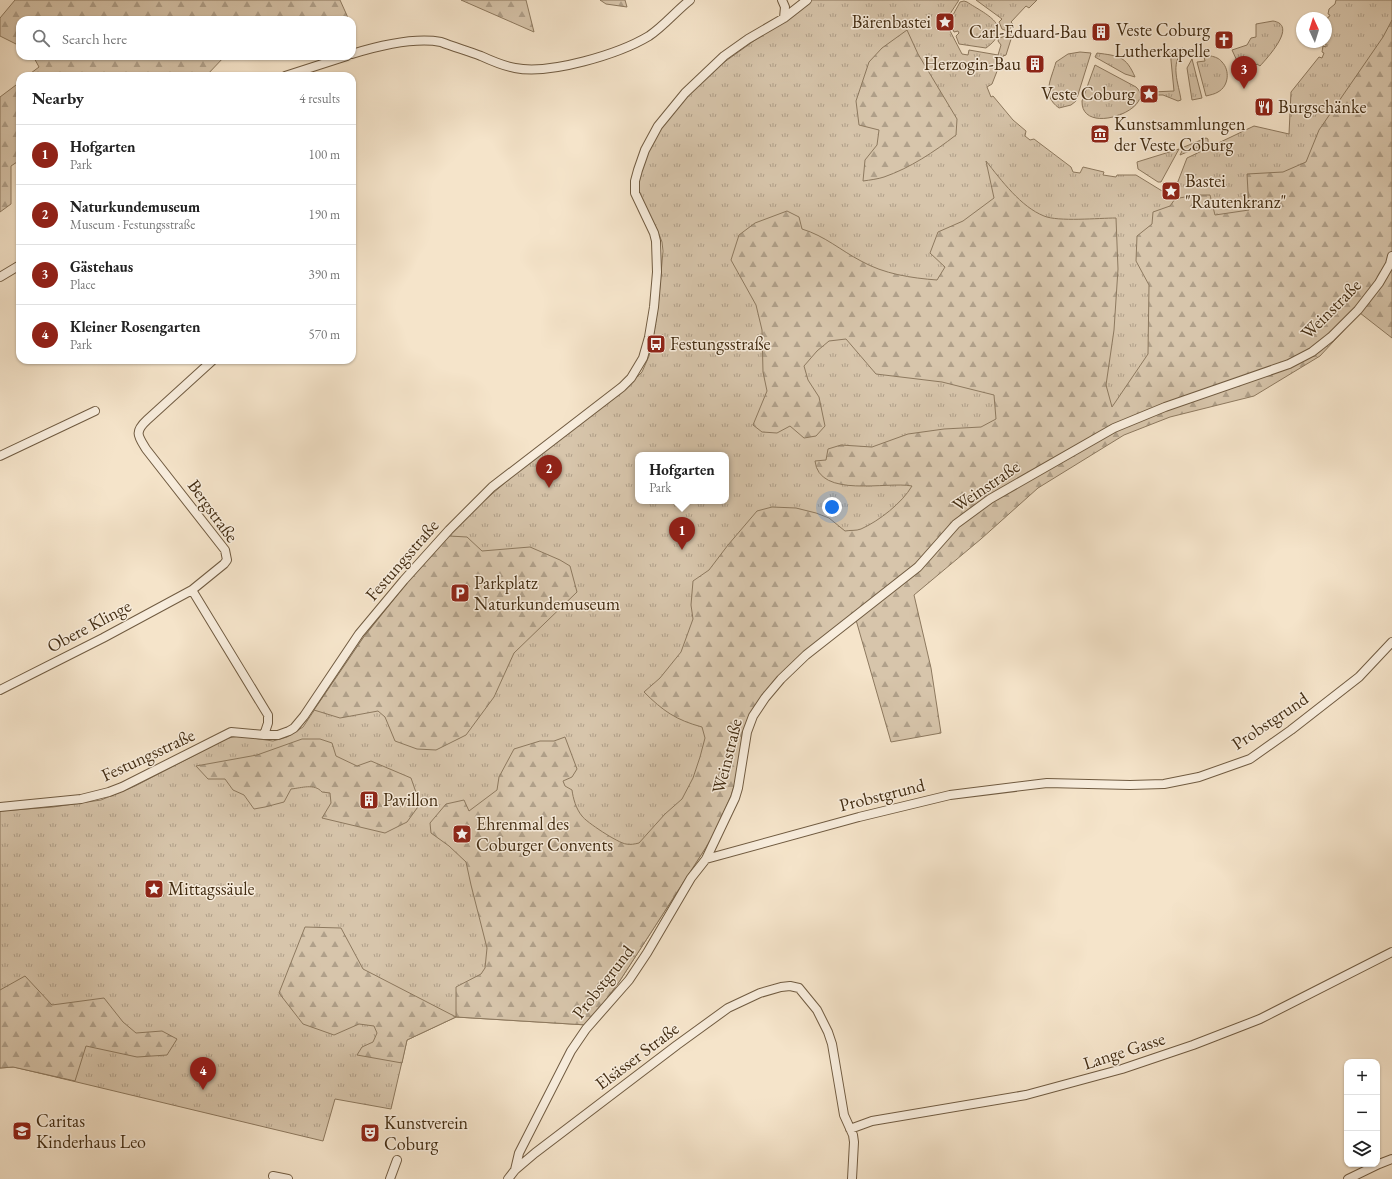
<!DOCTYPE html>
<meta charset="utf-8">
<style>
:root{--surface:#fff;--page:#f2f2f2;--text:#222;--muted:#767676;--line:#e0e0e0;--accent:#8f2418}
body{margin:0;font-family:"EB Garamond",serif;background:var(--page);color:var(--text)}
.controls{position:absolute;right:12px;bottom:12px;display:grid;overflow:hidden;border-radius:8px;box-shadow:0 1px 3px #0004}
.controls button{width:36px;height:36px;display:grid;place-items:center;padding:0;border:0;border-bottom:1px solid var(--line);background:var(--surface);color:var(--text);font:20px sans-serif}
.compass{position:absolute;left:1296px;top:12px;width:36px;height:36px;border-radius:50%;background:var(--surface);box-shadow:0 1px 3px #0004;rotate:356deg}
.you{position:absolute;left:832px;top:507px;width:14px;height:14px;margin:-10px;border:3px solid #fff;border-radius:50%;background:#1a73e8;box-shadow:0 0 0 6px #1a73e833}
.badge{display:grid;place-items:center;width:26px;height:26px;border-radius:50%;background:var(--accent);color:#fff;font-size:13px;font-weight:700}
.pin{position:absolute;translate:-50% -33px;filter:drop-shadow(0 1px 2px #0008)}
.pin::after{content:'';position:absolute;top:21px;width:14px;height:12px;background:inherit;clip-path:polygon(0 0,100% 0,50% 100%)}
.popup{position:absolute;left:635px;top:452px;width:94px;height:52px;box-sizing:border-box;display:grid;place-content:center;border-radius:8px;background:var(--surface);filter:drop-shadow(0 1px 3px #0005);font-size:13px;white-space:nowrap;color:var(--muted)}
.popup b{font-size:15px;color:var(--text)}
.popup::after{content:'';position:absolute;left:50%;top:100%;margin-left:-8px;border:8px solid transparent;border-top-color:var(--surface)}
.list{margin:0;padding:0;list-style:none}
h2{display:flex;justify-content:space-between;align-items:center;height:52px;margin:0;padding:0 16px;font-size:17px}
h2 small{font-size:13px;font-weight:400;color:var(--muted)}
.list li{display:grid;grid-template-columns:26px 1fr auto;gap:12px;align-items:center;box-sizing:border-box;height:60px;padding:0 16px;border-top:1px solid var(--line)}
.list b{display:block;font-size:15px;white-space:nowrap}
.list p{margin:0;font-size:13px;white-space:nowrap;color:var(--muted)}
.list em{font-size:13px;font-style:normal;color:var(--muted)}
.icon{flex:none;width:22px;height:22px;fill:none;stroke:currentColor;stroke-width:2;stroke-linecap:round;stroke-linejoin:round}
.map{position:relative;flex:none;width:1392px;height:1179px;overflow:hidden}
.search{position:absolute;background:var(--surface);box-shadow:0 1px 3px #0004;left:16px;top:16px;width:340px;height:44px;display:flex;align-items:center;gap:10px;box-sizing:border-box;padding:0 14px;border-radius:12px;color:var(--muted);font-size:15px}
.panel{position:absolute;background:var(--surface);box-shadow:0 1px 3px #0004;left:16px;top:72px;width:340px;height:292px;border-radius:12px}
.map>svg:first-child{display:block}
.grass{fill:url(#grass-tufts);stroke:#8d795f;fill-rule:evenodd}
.forest{fill:url(#forest-firs);stroke:#8d795f}
.lines{fill:none;stroke-linecap:round;stroke-linejoin:round}
.street-casing{stroke:#705b41;stroke-width:10}
.street{stroke:#f8eddd;stroke-width:8}
.labels{text-anchor:middle;stroke-width:3;stroke-linejoin:round;paint-order:stroke}
.poi-label{font-size:18px;fill:#432d13;stroke:#f8eddd;text-anchor:start}
.street-label{font-size:18px;fill:#432d13;stroke:#f8eddd}
</style>
<div class="map">
<svg width="1392" height="1179" viewBox="0 0 1392 1179">
<defs>
<pattern id="grass-tufts" width="24" height="20" patternUnits="userSpaceOnUse"><rect width="24" height="20" fill="#d7c5ab"/><path d="M3 7l-1-3M5 7V3M7 7l1-3M15 17l-1-3M17 17v-4M19 17l1-3" fill="none" stroke="#b0a08a"/></pattern>
<pattern id="forest-firs" width="22" height="20" patternUnits="userSpaceOnUse"><rect width="22" height="20" fill="#d7c5ab"/><path d="M5 1l3.5 6h-7zM16 11l3.5 6h-7z" fill="#b0a08a"/></pattern>
</defs>
<rect width="100%" height="100%" fill="#f5e4ca"/>
<filter id="stains"><feTurbulence type="fractalNoise" baseFrequency=".005" numOctaves="4"/><feColorMatrix values="0 0 0 0 .2 0 0 0 0 .09 0 0 0 0 .02 0 0 0 .5 -.17"/></filter>
<radialGradient id="worn" r=".72"><stop offset=".6" stop-color="#630" stop-opacity="0"/><stop offset="1" stop-color="#630" stop-opacity=".3"/></radialGradient>
<path class="grass" d="M811 0H959L948 17 943 14 939 22 943 30 948 27 962 54 968 55 969 50 998 55 1001 45 998 41 999 38 1010 35 1012 36 1006 55 1003 56 992 84 987 87 991 97 993 96 1013 120 1026 131 1025 136 1030 140 1034 139 1071 167 1073 172 1080 173 1083 167 1104 172 1103 175 1116 177 1117 175H1136L1172 197 1187 158 1254 126 1289 134 1291 92 1319 57 1322 58 1324 53 1322 52 1323 46 1326 47V44L1323 43V42H1326V29H1327L1328 26H1326L1328 17H1329L1330 15 1328 14 1329 9 1335 4 1336 0H1392V242L988 496 761 697 731 796 712 838 619 982 587 1025 456 1017 407 1040 391 1109 335 1099 323 1141 14 1067 0 1068V811L53 807 101 800 135 786 228 738 239 736 273 741 287 737 303 727 363 638 422 564 449 536 478 506 528 463 620 394 642 372 649 356 654 333 658 307 663 251 662 242 658 232 640 198 638 184 641 171 649 150 658 131 686 97 723 63ZM638 455H726V501H638Z
M976 0H1037L1029 8 1026 6 1011 22 1014 25 1007 31 1002 29 999 22 1002 19Z
M964 1 967 2C985 14 1016 26 986 48L959 44 956 36 959 33 958 31 954 32C948 19 954 14 960 2Z
M1273 21C1298 25 1268 57 1260 66L1257 64 1244 76 1232 50 1247 45 1251 38 1256 37V24Z
M1183 48 1184 51C1169 62 1179 85 1181 100L1178 101 1163 95H1152V92L1174 91 1170 50Z
M1080 52 1091 53 1076 101 1071 105 1059 108C1041 95 1051 80 1056 62L1068 54Z
M1097 53C1119 56 1126 56 1135 77L1125 74 1095 57Z
M1211 56C1215 57 1219 58 1222 62 1230 70 1229 86 1218 92 1215 94 1210 95 1206 96L1197 62 1205 61 1204 57Z
M1192 59 1202 98 1192 100 1187 68Z
M1095 65 1136 87C1159 108 1081 138 1082 101Z
M1206 138 1208 139V143L1180 155 1184 147Z
M1179 149 1161 182H1158L1138 169 1137 162Z"/>
<path class="forest" d="M15 0H340L349 20H20V46L0 36V18Z
M461 0H526L534 32Z
M600 0H625L627 7 606 4Z
M1392 20V338L1360 313 1320 356 1254 396 1170 417 1124 435 1038 488 981 539 914 595 931 668 941 733 891 742 854 613 761 697 731 796 712 838 619 982 587 1025 456 1017 407 1040 402 1063 357 1055 362 1047 373 1042 377 1033 374 1026 359 1024 334 1035 303 1024 279 993 305 927 341 928 363 969 456 1017V987L481 974 485 968 487 948 471 885 466 862 449 846 431 833 430 823 446 804 464 800 469 811 497 790 499 777 514 749 540 741H554L565 737 577 769 572 777 563 781 565 786 572 790C573 798 576 809 582 816 586 822 618 843 626 844 630 845 635 844 639 843L665 814 682 799 693 778 700 757 705 738 702 727C676 720 663 711 644 692L660 678 681 652 693 619 691 605 693 581 709 570 728 545 757 511 772 507 796 508 816 513 829 518 845 531C850 530 856 531 861 529 879 521 902 503 912 486 887 481 819 499 815 461L826 460 828 449 841 445 872 447 908 434 944 429 981 427 996 419 994 395 942 382 876 374 846 339 829 341 817 351 804 366 808 380 819 397 825 426 816 436 804 438 790 426 777 433 762 432 753 425 767 391 763 372 762 330 756 305 731 260 739 235 755 223 787 211 799 217 802 229C825 236 840 250 861 261 884 274 911 278 937 280L945 267 930 253 938 232 963 221 994 198 986 161C1001 180 1021 207 1044 216 1058 222 1099 218 1116 218L1118 269 1114 330 1106 385 1112 407 1148 354 1149 285 1136 261 1137 236 1152 224 1153 212 1170 206 1175 199 1194 195H1210L1215 215 1249 210 1247 174 1283 172 1306 162 1319 130 1383 37Z
M907 30 918 54 957 119 956 135C934 152 910 168 884 177 878 179 870 180 863 181L865 160 877 145 879 130 859 125 856 101 869 62 882 48Z
M33 56H225L206 76H27L39 67Z
M20 82V160L11 166V204L0 212V97Z
M449 536 467 537 482 551 530 547 560 560 570 566 577 592 514 653 494 697 466 735 436 750 417 749 395 741 385 717 378 711 340 718 314 710 363 638 422 564Z
M302 739H320L332 743 336 756 357 766 371 761 411 778 420 804 407 822 385 833 322 818 331 803 330 793 322 792C314 783 302 788 291 789L284 802 265 807 254 809 244 795 233 790 225 779H208L196 766 257 755Z
M25 976 52 1005 104 998 123 1022 136 1033 162 1031 177 1039 167 1055 137 1057 86 1046 75 1081 13 1067 0 1068V990Z"/>
<g class="lines">
<g class="street-casing">
<path id="street" d="M782 0 785 7 784 18
M352 54C378 46 414 37 441 42 454 47 468 51 481 56 492 61 503 66 515 68 550 75 619 54 649 36 664 26 676 11 690 0
M285 76 347 56
M0 277 20 265
M0 456 95 411
M192 590 268 715V723L264 735
M0 690 103 638 192 590 224 564 227 560 225 550 146 449C138 436 134 432 147 420L213 360
M0 807 81 799 109 792 122 787 231 732 264 735H278L289 731 294 728 304 716 359 634 404 580 449 530 492 487 622 387 631 378 643 358 649 337 654 307 657 272 656 241 654 233 635 193V181L638 170 645 150 658 126 685 93 724 56 748 39 784 18 807 0
M706 859 859 817 950 795 1047 783 1130 785 1164 784 1199 777 1250 759 1291 730 1359 677 1392 642
M850 1129 872 1121 1026 1095 1122 1069 1193 1045 1260 1019 1392 952
M515 1170 519 1153 571 1051 586 1029 629 980 647 953 691 878 706 859 735 798 738 788 747 732 753 716 765 698 781 679 806 655 918 567 956 524 990 499 1114 428 1165 407 1289 364 1312 352 1331 337 1358 310 1379 283 1390 264 1392 256
M273 1176 288 1179
M390 1179 397 1160
M508 1179 515 1170 535 1153 677 1045 728 1008 760 993 781 987 790 986 799 988 817 1010 828 1032 832 1044 844 1115 853 1135 854 1142 852 1179
M1348 1179 1379 1164 1392 1159"/>
</g>
<use href="#street" class="street"/>
</g>
<defs>
<g id="sight-square" transform="scale(1)"><rect x="-9" y="-9" width="18" height="18" rx="4" fill="#8f2418" stroke="#f8eddd"/><path d="M0-6L1.8-2.2L6-1.7L2.9 1.2L3.7 5.4L0 3.3L-3.7 5.4L-2.9 1.2L-6-1.7L-1.8-2.2Z" fill="#fff"/></g>
<g id="building-square" transform="scale(1)"><rect x="-9" y="-9" width="18" height="18" rx="4" fill="#8f2418" stroke="#f8eddd"/><path d="M-4-6H4V6H1V3H-1V6H-4ZM-2.5-4.3h1.7v1.8h-1.7ZM.8-4.3h1.7v1.8H.8ZM-2.5-1h1.7V.8h-1.7ZM.8-1h1.7V.8H.8Z" fill="#fff"/></g>
<g id="church-square" transform="scale(1)"><rect x="-9" y="-9" width="18" height="18" rx="4" fill="#8f2418" stroke="#f8eddd"/><path d="M-1.2-6h2.4v3.5h3.3v2.4h-3.3V6h-2.4V-.1h-3.3v-2.4h3.3Z" fill="#fff"/></g>
<g id="restaurant-square" transform="scale(1)"><rect x="-9" y="-9" width="18" height="18" rx="4" fill="#8f2418" stroke="#f8eddd"/><path d="M-5-6h1v4h1v-4h1v4h1v-4h1v5L-1.5 .5V6h-2V.5L-5-1ZM5-6V6H3V1.5H1.5Q1.5-4 5-6Z" fill="#fff"/></g>
<g id="museum-square" transform="scale(1)"><rect x="-9" y="-9" width="18" height="18" rx="4" fill="#8f2418" stroke="#f8eddd"/><path d="M0-6L6-3V-2H-6V-3ZM-5-1h2V3h-2ZM-1-1h2V3h-2ZM3-1h2V3H3ZM-6 4H6V6H-6Z" fill="#fff"/></g>
<g id="bus-square" transform="scale(1)"><rect x="-9" y="-9" width="18" height="18" rx="4" fill="#8f2418" stroke="#f8eddd"/><path d="M-5-6H5V4H4V6H2V4H-2V6H-4V4H-5ZM-3.5-4V0h7V-4ZM-3.5 1.2v1.5H-2V1.2ZM2 1.2v1.5H3.5V1.2Z" fill="#fff"/></g>
<g id="parking-square" transform="scale(1)"><rect x="-9" y="-9" width="18" height="18" rx="4" fill="#8f2418" stroke="#f8eddd"/><path d="M-3.5-5.5H1a3.5 3.5 0 0 1 0 7H-1V5.5H-3.5ZM-1-3.4V-.6H.8a1.4 1.4 0 0 0 0-2.8Z" fill="#fff"/></g>
<g id="school-square" transform="scale(1)"><rect x="-9" y="-9" width="18" height="18" rx="4" fill="#8f2418" stroke="#f8eddd"/><path d="M0-5L7-2L0 1L-7-2ZM-4 1L0 2.5L4 1V4Q0 6-4 4Z" fill="#fff"/></g>
<g id="theatre-square" transform="scale(1)"><rect x="-9" y="-9" width="18" height="18" rx="4" fill="#8f2418" stroke="#f8eddd"/><path d="M-5-5.5Q0-4 5-5.5V0Q5 5 0 6Q-5 5-5 0ZM-3.3-2.5H-1v1.5H-3.3ZM1-2.5H3.3v1.5H1ZM-2.8 1Q0 5.5 2.8 1Z" fill="#fff"/></g>
</defs>
<g fill-rule="evenodd">
<use href="#sight-square" x="945" y="22"/>
<use href="#building-square" x="1101" y="32"/>
<use href="#church-square" x="1224" y="40"/>
<use href="#building-square" x="1035" y="64"/>
<use href="#sight-square" x="1149" y="94"/>
<use href="#restaurant-square" x="1264" y="107"/>
<use href="#museum-square" x="1100" y="134"/>
<use href="#sight-square" x="1171" y="191"/>
<use href="#bus-square" x="656" y="344"/>
<use href="#parking-square" x="460" y="593"/>
<use href="#building-square" x="369" y="800"/>
<use href="#sight-square" x="462" y="834"/>
<use href="#sight-square" x="154" y="889"/>
<use href="#school-square" x="22" y="1131"/>
<use href="#theatre-square" x="370" y="1133"/>
</g>
<g class="labels">
<g class="poi-label">
<text x="931" y="28" text-anchor="end">Bärenbastei</text>
<text x="1210" y="36" text-anchor="end">Veste Coburg<tspan x="1210" dy="21">Lutherkapelle</tspan></text>
<text x="1087" y="38" text-anchor="end">Carl-Eduard-Bau</text>
<text x="1021" y="70" text-anchor="end">Herzogin-Bau</text>
<text x="1135" y="100" text-anchor="end">Veste Coburg</text>
<text x="1278" y="113">Burgschänke</text>
<text x="1114" y="130">Kunstsammlungen<tspan x="1114" dy="21">der Veste Coburg</tspan></text>
<text x="1185" y="187">Bastei<tspan x="1185" dy="21">"Rautenkranz"</tspan></text>
<text x="670" y="350">Festungsstraße</text>
<text x="474" y="589">Parkplatz<tspan x="474" dy="21">Naturkundemuseum</tspan></text>
<text x="383" y="806">Pavillon</text>
<text x="476" y="830">Ehrenmal des<tspan x="476" dy="21">Coburger Convents</tspan></text>
<text x="168" y="895">Mittagssäule</text>
<text x="36" y="1127">Caritas<tspan x="36" dy="21">Kinderhaus Leo</tspan></text>
<text x="384" y="1129">Kunstverein<tspan x="384" dy="21">Coburg</tspan></text>
</g>
<g class="street-label">
<text transform="translate(1331 309) rotate(-45)" y="6">Weinstraße</text>
<text transform="translate(986 486) rotate(-34)" y="6">Weinstraße</text>
<text transform="translate(213 511) rotate(54)" y="6">Bergstraße</text>
<text transform="translate(402 560) rotate(-49)" y="6">Festungsstraße</text>
<text transform="translate(89 626) rotate(-28)" y="6">Obere Klinge</text>
<text transform="translate(1270 721) rotate(-34)" y="6">Probstgrund</text>
<text transform="translate(148 755) rotate(-25)" y="6">Festungsstraße</text>
<text transform="translate(727 756) rotate(-76)" y="6">Weinstraße</text>
<text transform="translate(882 795) rotate(-14)" y="6">Probstgrund</text>
<text transform="translate(603 982) rotate(-52)" y="6">Probstgrund</text>
<text transform="translate(1124 1051) rotate(-18)" y="6">Lange Gasse</text>
<text transform="translate(637 1056) rotate(-37)" y="6">Elsässer Straße</text>
</g>
</g>
<rect width="100%" height="100%" filter="url(#stains)"/>
<rect width="100%" height="100%" fill="url(#worn)"/>
</svg>
<div class="controls">
<button>+</button>
<button>−</button>
<button><svg class="icon" aria-label="layers" viewBox="0 0 24 24"><path d="M12 4l9 5-9 5-9-5zM3 14l9 5 9-5"/></svg></button>
</div>
<svg class="compass" viewBox="-18 -18 36 36"><path d="M0-13l5 13h-10z" fill="#e53935"/><path d="M0 13l5-13h-10z" fill="#767676"/></svg>
<div class="you"></div>
<div class="pin badge" style="left:682px;top:550px">1</div>
<div class="popup"><b>Hofgarten</b>Park</div>
<div class="pin badge" style="left:549px;top:488px">2</div>
<div class="pin badge" style="left:1244px;top:89px">3</div>
<div class="pin badge" style="left:203px;top:1090px">4</div>
<div class="search"><svg class="icon" aria-label="search" viewBox="0 0 24 24"><circle cx="10" cy="10" r="6"/><path d="M15 15l6 6"/></svg>Search here</div>
<section class="panel">
<h2>Nearby<small>4 results</small></h2>
<ul class="list">
<li><span class="badge">1</span><div><b>Hofgarten</b><p>Park</p></div><em>100 m</em></li>
<li><span class="badge">2</span><div><b>Naturkundemuseum</b><p>Museum · Festungsstraße</p></div><em>190 m</em></li>
<li><span class="badge">3</span><div><b>Gästehaus</b><p>Place</p></div><em>390 m</em></li>
<li><span class="badge">4</span><div><b>Kleiner Rosengarten</b><p>Park</p></div><em>570 m</em></li>
</ul>
</section>
</div>
